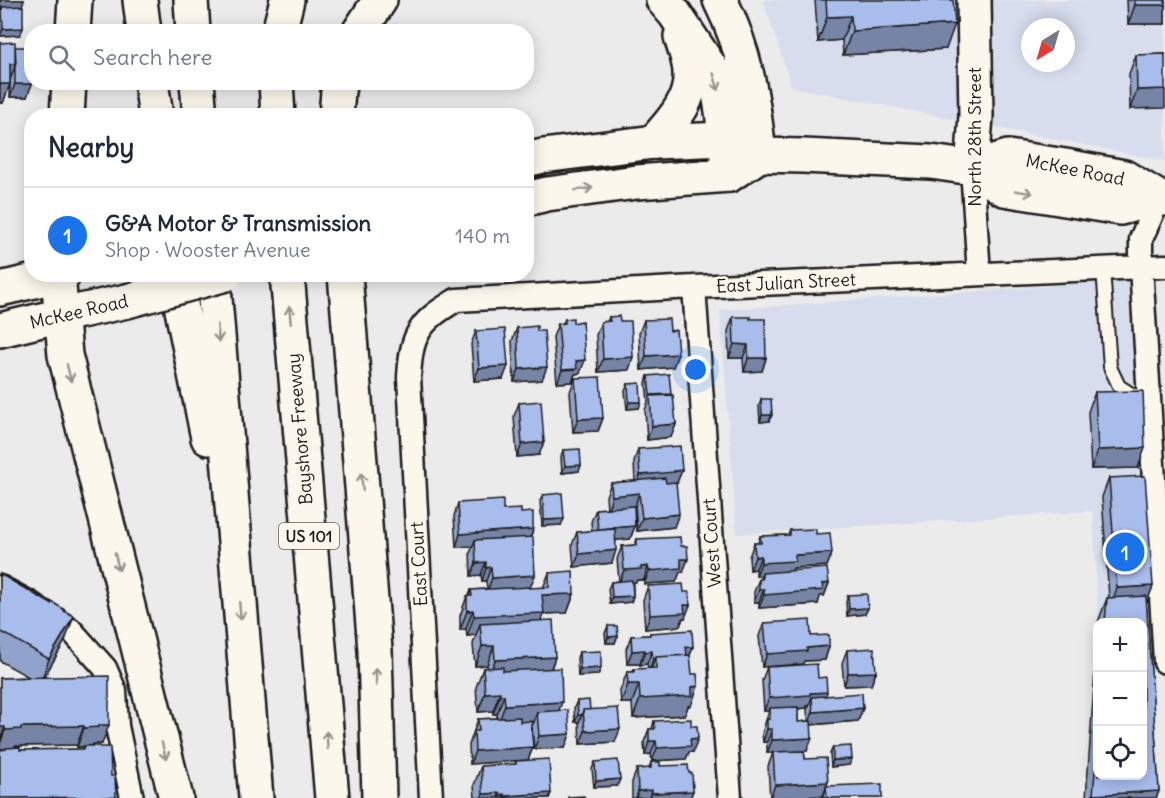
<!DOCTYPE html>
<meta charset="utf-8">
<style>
:root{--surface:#fff;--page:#f2f2f3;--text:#1f2937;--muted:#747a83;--line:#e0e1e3;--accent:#1a73e8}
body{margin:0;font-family:Delius,sans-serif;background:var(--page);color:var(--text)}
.controls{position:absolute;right:18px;bottom:18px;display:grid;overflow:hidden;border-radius:12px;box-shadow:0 3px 15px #0003}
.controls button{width:54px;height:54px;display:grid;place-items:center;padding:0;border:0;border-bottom:2px solid var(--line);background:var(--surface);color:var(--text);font:30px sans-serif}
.compass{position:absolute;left:1021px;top:18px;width:54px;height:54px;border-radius:50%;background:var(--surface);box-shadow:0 3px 15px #0003;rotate:217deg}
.you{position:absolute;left:696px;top:370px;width:21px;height:21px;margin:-15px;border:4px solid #fff;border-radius:50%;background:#1a73e8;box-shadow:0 0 0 9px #1a73e833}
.badge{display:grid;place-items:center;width:39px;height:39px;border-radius:50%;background:var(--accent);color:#fff;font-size:20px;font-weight:700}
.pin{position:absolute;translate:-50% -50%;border:3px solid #fff;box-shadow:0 2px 6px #0006}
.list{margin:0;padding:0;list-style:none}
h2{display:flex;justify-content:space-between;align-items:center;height:78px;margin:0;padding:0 24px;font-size:26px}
h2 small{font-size:20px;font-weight:400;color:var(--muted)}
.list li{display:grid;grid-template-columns:39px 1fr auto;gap:18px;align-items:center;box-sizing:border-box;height:96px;padding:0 24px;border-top:2px solid var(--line)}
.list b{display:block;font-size:22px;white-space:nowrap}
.list p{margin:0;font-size:20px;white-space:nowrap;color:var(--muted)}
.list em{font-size:20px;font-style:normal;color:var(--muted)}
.icon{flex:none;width:33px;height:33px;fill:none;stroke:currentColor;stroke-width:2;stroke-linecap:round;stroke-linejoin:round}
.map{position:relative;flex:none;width:1165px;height:798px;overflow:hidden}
.search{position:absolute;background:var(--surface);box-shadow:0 3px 15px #0003;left:24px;top:24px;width:510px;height:66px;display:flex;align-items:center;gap:15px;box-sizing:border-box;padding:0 21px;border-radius:24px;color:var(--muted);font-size:22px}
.panel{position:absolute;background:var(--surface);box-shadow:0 3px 15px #0003;left:24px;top:108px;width:510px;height:174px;border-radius:24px}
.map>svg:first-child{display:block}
.built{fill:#d7ddec;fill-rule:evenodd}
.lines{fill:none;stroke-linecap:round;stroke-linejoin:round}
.lane-casing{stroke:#1c1c1c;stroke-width:16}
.street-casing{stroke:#1c1c1c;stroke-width:27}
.secondary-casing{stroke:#1c1c1c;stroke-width:38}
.primary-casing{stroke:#1c1c1c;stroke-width:38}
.highway-casing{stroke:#1c1c1c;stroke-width:38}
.lane{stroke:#fbf7ec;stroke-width:12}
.street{stroke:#fbf7ec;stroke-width:22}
.secondary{stroke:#fbf7ec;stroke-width:33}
.primary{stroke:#fbf7ec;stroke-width:33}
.highway{stroke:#fbf7ec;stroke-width:33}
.primary-bridge-casing{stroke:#1c1c1c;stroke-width:38;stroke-linecap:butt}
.primary-bridge{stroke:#fbf7ec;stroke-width:33}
.wall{fill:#91a3cb;stroke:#1c1c1c;stroke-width:1.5;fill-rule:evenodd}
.shaded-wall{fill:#7684a5;stroke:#1c1c1c;stroke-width:1.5}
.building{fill:#a9bdec;stroke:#1c1c1c;stroke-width:1.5}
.oneway{stroke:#97948e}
.labels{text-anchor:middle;stroke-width:5;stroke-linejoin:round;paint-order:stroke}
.shield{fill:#fbf7ec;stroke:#5f5e5a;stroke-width:1.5}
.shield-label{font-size:16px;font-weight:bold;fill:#1c1c1c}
.street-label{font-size:18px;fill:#1c1c1c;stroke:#fbf7ec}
</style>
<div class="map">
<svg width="1165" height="798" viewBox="0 0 1165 798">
<rect width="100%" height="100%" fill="#ebebec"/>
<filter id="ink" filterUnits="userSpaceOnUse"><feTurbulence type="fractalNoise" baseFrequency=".0167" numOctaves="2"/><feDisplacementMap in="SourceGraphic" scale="12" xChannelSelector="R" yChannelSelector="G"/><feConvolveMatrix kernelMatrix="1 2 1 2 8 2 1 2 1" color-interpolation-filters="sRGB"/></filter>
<g filter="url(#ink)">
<path class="built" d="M763 0H1165V161L792 87ZM1030 27H1066V63H1030Z
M1129 280 1159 798H1086L1097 630 1098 776H1142V622H1098L1093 511 737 534 720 310Z"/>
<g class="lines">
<g class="lane-casing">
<path id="lane" d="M1103 268 1110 367 1119 386 1133 395 1142 396"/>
</g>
<g class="street-casing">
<path id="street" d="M972 168 979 274
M1159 198 1141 239V266L1165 662
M694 287 730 798
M0 587 30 603 71 630 105 668 115 691 117 726 132 798
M431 798 409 377C410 362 411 343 420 330 428 317 443 308 456 300L694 287 1165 266"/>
</g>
<g class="secondary-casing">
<path id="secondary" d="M654 142 725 139 759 155 803 156 931 162 972 168 1004 189 1120 208 1159 198
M972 168 1008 157 1065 166 1124 177 1159 198 1165 199
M972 168 976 116 974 0"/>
</g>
<g class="primary-casing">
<path id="primary" d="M526 160 543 156 654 142
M526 199 547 194 637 182 729 175 752 160
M0 289 64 274
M0 330 62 315 127 301"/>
</g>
<g class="highway-casing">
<path id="highway" d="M140 0 144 32
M191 0 193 32
M663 0 675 14 716 76 722 111 729 175
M720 0C745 49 754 101 759 155
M73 32 75 0
M279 32 287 0
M359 32 380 0
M151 82 156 116
M197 82 200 116
M276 82 278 116
M67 116 69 82
M336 116 338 91 340 82
M654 142C671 122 692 102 690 73 690 61 684 48 681 36
M58 274 65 355 176 798
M177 274 182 310 208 438
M213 274 256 798
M287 274 332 798
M345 274 375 650 379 798"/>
</g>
<use href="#lane" class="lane"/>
<use href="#street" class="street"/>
<use href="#secondary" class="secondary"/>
<use href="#primary" class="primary"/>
<use href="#highway" class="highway"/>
<g class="primary-bridge-casing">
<path id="primary-bridge" d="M127 301 226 274"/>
</g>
<use href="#primary-bridge" class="primary-bridge"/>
</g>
<path class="wall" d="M0 0H24L21 6 23 28 20 35 0 36Z
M815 0H953L946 49 843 55 842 40 818 42Z
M1127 0H1165V24H1128Z
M0 43 15 47 27 97H10V80V84L3 103H0Z
M1165 54 1130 109 1129 74 1136 55Z
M609 317 629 370 598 372 596 335 601 322H607Z
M733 317 750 319 766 358 762 371 744 372 743 358H729L728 331Z
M565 319 573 323 580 373 575 374 572 382 557 383 553 337 558 324 563 323Z
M644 320 670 331 678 354 673 367 641 370 639 333Z
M517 328 542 380 514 382 512 341Z
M476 331 503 379 474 381 471 344Z
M648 376 671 395 676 424 671 437 647 440 645 410 648 402 646 383Z
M575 378 603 418 598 431 573 432 570 392Z
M628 384 639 408 627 409 625 391Z
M1095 392 1138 468 1091 469 1088 412Z
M761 399 769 421 760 422 759 406Z
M519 403 539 455 517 457 514 416Z
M638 449 677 483H676L674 527 637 531 635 506 634 507 635 526 630 539 616 540 612 563 574 567 572 545 577 532 592 531 591 522 596 509 607 508 606 496 611 483 635 481 634 462Z
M563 450 581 465 579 471 562 473 561 457Z
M1109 478 1153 586 1146 603 1159 791 1156 798H1086L1098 630V776L1143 622H1098L1107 598H1109L1102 497Z
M543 495 561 525 542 526 540 501Z
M458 503 521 513 533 529 531 537 535 575 529 588H543L549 573 574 594 567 613 543 614 541 621 555 657 551 669 559 711 570 734 565 748 534 749 532 726 534 722H531L533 747 528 760 470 764 469 745 478 719 497 718V714H493V711L478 712 476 687 483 668H487V665L475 666 473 644 476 635 467 636 466 629 460 630V616L467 596H469L471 590 487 589 486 581H482L481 575 471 576 470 553 473 546 456 547 454 516Z
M790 530 816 534 832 553 827 566 793 568 792 570 829 583 824 596H820L818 604 759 608V602H754V592L759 579H760L761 576H756V569L750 570 749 557 754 543H758L760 536 788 535Z
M637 539 683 572H680L676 582 644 584V580H637L636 582 633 583V596L631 602 610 604 608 589 611 582 619 581 617 559 622 546 635 545Z
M0 574 65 611V641L44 677 102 744H93V746L100 747 111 776 115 798H0L6 749H0V678L29 677 0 661ZM77 745V747H84L83 749 20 750 14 747 15 746Z
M648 586 685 618H683L680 626 645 629 643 600Z
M848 595 868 608 865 614 847 616 846 602Z
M764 623 811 636 829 646 825 660 804 661 762 667 759 636Z
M608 626 615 643H606L605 633Z
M650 633 693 647 690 655 691 706H688L685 715 633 718 632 703H621L620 691 627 672H633L634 669H648L647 664 640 665V664H627L626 649 631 636 650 635Z
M847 650 876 672 871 685 844 686 842 663Z
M579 652 601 668 598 675 578 676 577 658Z
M767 667 818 678 825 696 863 708 858 721 811 725 807 751H804L805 759 828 782 823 796 770 798 768 766 773 753H767V742H763L762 733 769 711H764L762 680ZM807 706H809L807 710 808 721 798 722V709L806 708Z
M577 701 590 710 615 742 580 744 579 722H575L574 708Z
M654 721 693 752H689L686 759 652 761 651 754 645 755 644 742 649 729H652Z
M833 747 849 765 831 767 830 754Z
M516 761 551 793 549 798H475L474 785 481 766 515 764Z
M595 762 620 779 617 786 594 787 592 769Z
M651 762 660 766 689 773 693 791 690 798H632V782L637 769H649Z
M826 786 882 798H822Z"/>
<path class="shaded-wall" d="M0 0H24L20 11 2 7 1 11Z
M1135 5H1165V24H1128Z
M851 16 842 40 818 42 827 17Z
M955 24 946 49 843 55 852 31Z
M23 28 20 35 0 36 3 29Z
M10 64H16L9 83Z
M0 84H10L3 103H0Z
M15 84H32L27 97H10Z
M1165 89V108L1130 109 1137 90Z
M734 344 748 345 743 358H729Z
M678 354 673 367 641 370 646 356Z
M633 357 629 370 598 372 603 359Z
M748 358H766L762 371 744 372Z
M585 360 580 373 575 374 572 382 557 383 562 370 576 361Z
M508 366 503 379 474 381 479 368Z
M547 367 542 380 514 382 519 369Z
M629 402H641L639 408 627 409Z
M762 415H772L769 421 760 422Z
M603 418 598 431 573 432 578 419Z
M676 424 671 437 647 440 652 426Z
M544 442 539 455 517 457 522 444Z
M1145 448 1138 468 1091 469 1098 450Z
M581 465 579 471 562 473 565 466Z
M682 470 677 483 636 488 640 475Z
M639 493 635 506 608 509 612 496Z
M679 514 674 527 637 531 642 518Z
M564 519 561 525 542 526 544 520Z
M635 526 630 539 593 542 598 529Z
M533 529 529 543 475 540 473 546 456 547 460 534Z
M616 550 612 563 574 567 579 554Z
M832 553 827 566 793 568 790 575 762 573 761 576H756L761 563 795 555Z
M761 556 756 569 750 570 755 557Z
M681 559H688L683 572H680L676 582 644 584 649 571Z
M486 562 481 575 471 576 476 563Z
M648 566 644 580H637L636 582 619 583 624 570Z
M491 567 486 581H482L486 568Z
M535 575 530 588 487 591 492 578Z
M829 583 824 596H820L818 604 759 608 764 595Z
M1153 586 1146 605 1110 608 1117 588Z
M759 589H764L759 602H754Z
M574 594 567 613 543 614 537 632 480 624 476 635 467 636 474 616 542 595Z
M633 596 631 602 610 604 612 597Z
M684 605H690L685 618H683L680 626 645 629 650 615Z
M868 608 865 614 847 616 849 609Z
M473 610 466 629 460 630 467 611Z
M74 616 65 641 40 684 49 659Z
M618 636 615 643H606L608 637Z
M482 646H494L487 665 475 666Z
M829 646 825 660 804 661 803 664 762 667 767 654 807 648Z
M686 647H693L688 660H686Z
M645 650 640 664H627L632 651Z
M652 651 647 664 640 665 645 652Z
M555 657 548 676 488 679 495 660Z
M653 659H655L650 672H648Z
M601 668 598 675 578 676 580 669Z
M876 672 871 685 844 686 848 673Z
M628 684H639L632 703H621Z
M698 686 691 706H688L685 715 633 718 640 699 692 687Z
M500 692 493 711 478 712 485 693Z
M827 692 822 705 812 697 809 706H807L806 708 770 711V708L769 711H764L769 698 810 693Z
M500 695H504L497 714H493Z
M562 702 555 721 537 712 534 722 498 724 505 705Z
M863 708 858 721 808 725 813 712Z
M578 715H582L579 722H575Z
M99 725H109L102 744H93L92 746 77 747 84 728Z
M84 726 77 745 15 746 14 749H0V744L5 730 21 727Z
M0 727H5L0 741Z
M620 729 615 742 580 744 585 731Z
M767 729H772L767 742H763Z
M570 734 565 748 534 749 539 736Z
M698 738 693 752H689L686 759 652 761 657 748 690 739Z
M812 738 807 751 767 753 772 740Z
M649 741H656L651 754 645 755Z
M533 747 528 760 470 764 475 751Z
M852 759 849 765 831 767 833 760Z
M620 779 617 786 594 787 596 781Z
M828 782 823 796 770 798 775 785Z
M652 790 649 798H636L638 791Z
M693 791 690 798H650L652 793Z
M1159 791 1156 798H1092L1093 795Z
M500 793 498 798H481L483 794Z
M551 793 549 798H504V796Z
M504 794 503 798H499L500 795Z
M116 797 115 798H41Z"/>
<path class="building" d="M826 0H953L955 24 852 31 851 16 827 17Z
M1135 0H1165V5H1135Z
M23 6V28L3 29 2 7Z
M15 42 16 64H10V84H0V43Z
M15 47H31L32 84H15Z
M1165 54V89L1137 90 1136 55Z
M619 316 620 321H631L633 357 603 359 601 322 610 321 609 317Z
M733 317H751L750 319H765L766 358H748V345L734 344Z
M573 318V323L582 321 585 360 576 361 577 369 562 370 558 324 565 323V319Z
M669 319 670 331 676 330 678 354 646 356 644 320Z
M537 326V331H544L547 367 519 369 517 328Z
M505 329 508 366 479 368 476 331Z
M669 374 671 394 650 395 648 376Z
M600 377 603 418 578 419 575 378Z
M640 383 641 402H629L628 384Z
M1143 391 1145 448 1098 450 1095 392Z
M673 395 676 424 652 426 650 396Z
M761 399H771L772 415H762Z
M541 401 544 442 522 444 519 403Z
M680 446 682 470 674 471 675 472 640 475 638 449Z
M580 449 581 465 565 466 563 450Z
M1145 476 1153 586 1117 588 1109 478Z
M665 478 666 483 676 482 679 514 642 518 639 493 612 496 611 483Z
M562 493 564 519 544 520 543 495Z
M503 500V510L521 509V513L533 512V529L460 534 458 503Z
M634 506 635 526 598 529 596 509Z
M615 529 616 550 579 554 577 532Z
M816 529V534L830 533 832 553 795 555V561L761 563V556L755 557 754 543H761L760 536 790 535V530Z
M533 537 535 575 492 578 491 567 486 568V562L476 563 475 540Z
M680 537 681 546H687L688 559H681V568L649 571 648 566 641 567V569L624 570 622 546 637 545V539Z
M827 568 829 583 822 584 823 590 764 595V589H759V579H762V573Z
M573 571 574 594 542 595 544 613 474 616 473 610 467 611V596H472L471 590 529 587V588L549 587V573Z
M0 574 51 604 52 602 65 610 64 611 74 616 49 659 0 631Z
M632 580 633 596 612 597 611 582Z
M683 584 684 592H689L690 605H684L685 613 650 615 648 586Z
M867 594 868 608 849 609 848 595Z
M1146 596 1159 791 1093 795 1098 736V776H1143V622H1105L1107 598Z
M553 620 555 657 495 660 494 646H482L480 624Z
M810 620 811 636 829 635V646L807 648V651L767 654 764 623Z
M608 626H617L618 636 608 637Z
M692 630 693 647H686L687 655 656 657 655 659H653L652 651 645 652V650L632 651 631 636 650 635V633Z
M874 648 876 672 848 673 847 650Z
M601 651V668L580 669 579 652Z
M690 655 692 674H697L698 686 692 687V696L640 699 639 684H628L627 672H634V669L656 668V657Z
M817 664 818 678 826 677 827 692 810 693V695L769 698 767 667Z
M503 667V671L561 668 562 702 505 705 504 695H500V692L485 693 483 668Z
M109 676V725H99V727L84 728V726L21 727V729L5 730V727H0V678Z
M862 693 863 708 813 712 812 697Z
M589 700 590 710H583L582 715H578L577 701Z
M798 707V722L811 721 812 738 772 740V729H767V719H770V708Z
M618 708 620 729 585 731 583 710Z
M568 710 570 734 539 736 537 712Z
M520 717V722L531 721 533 747 475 751 474 731H479L478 719Z
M691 719V726H697L698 738 690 739 691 746 657 748 656 741H649V729H655L654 721Z
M84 746H100V747H110L111 776H115L116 797 0 798V750L6 749V748L20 747V750L84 749Z
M851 746 852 759 833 760V747Z
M804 751 805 759 826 758 828 782 775 785 773 752Z
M549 759 551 793 504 796V794L500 795V793L483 794 481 766 516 764V761Z
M618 760 620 779 596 781 595 762Z
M651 762H660V766L688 765 689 773H692L693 791 652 793V790L638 791 637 769 651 768Z
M882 784V798H827L826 786Z
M584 796 585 798H568V797Z"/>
<defs><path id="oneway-shaft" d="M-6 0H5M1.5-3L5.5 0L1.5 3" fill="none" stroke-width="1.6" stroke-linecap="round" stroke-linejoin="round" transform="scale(1.5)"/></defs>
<g class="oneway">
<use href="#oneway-shaft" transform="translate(716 82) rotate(74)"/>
<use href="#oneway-shaft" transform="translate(584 189) rotate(-8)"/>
<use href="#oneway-shaft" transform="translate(1024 192) rotate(9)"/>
<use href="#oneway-shaft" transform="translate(290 315) rotate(-95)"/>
<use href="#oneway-shaft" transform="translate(218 333) rotate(85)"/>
<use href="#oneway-shaft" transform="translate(69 373) rotate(76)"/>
<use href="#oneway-shaft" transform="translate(362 482) rotate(-95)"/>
<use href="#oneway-shaft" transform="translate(117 562) rotate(76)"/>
<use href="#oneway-shaft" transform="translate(240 611) rotate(85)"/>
<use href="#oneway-shaft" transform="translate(376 677) rotate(-92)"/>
<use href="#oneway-shaft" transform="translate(327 740) rotate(-95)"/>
<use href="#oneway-shaft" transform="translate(164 751) rotate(76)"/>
</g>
</g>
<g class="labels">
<rect class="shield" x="279" y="523" width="60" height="26" rx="4.5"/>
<g class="shield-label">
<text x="309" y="542">US 101</text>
</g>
<g class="street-label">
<text transform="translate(975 137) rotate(-90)" y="6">North 28th Street</text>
<text transform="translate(1075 170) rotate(11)" y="6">McKee Road</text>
<text transform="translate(786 283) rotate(-3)" y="6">East Julian Street</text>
<text transform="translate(79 312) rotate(-13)" y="6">McKee Road</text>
<text transform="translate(300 429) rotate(-95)" y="6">Bayshore Freeway</text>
<text transform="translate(712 543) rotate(-94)" y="6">West Court</text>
<text transform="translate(419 564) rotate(-93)" y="6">East Court</text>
</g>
</g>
</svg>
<div class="controls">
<button>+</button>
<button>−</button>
<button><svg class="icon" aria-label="locate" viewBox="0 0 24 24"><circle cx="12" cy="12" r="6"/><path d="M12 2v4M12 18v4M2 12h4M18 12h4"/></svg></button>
</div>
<svg class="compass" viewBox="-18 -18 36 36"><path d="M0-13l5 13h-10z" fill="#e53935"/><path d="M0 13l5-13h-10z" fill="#747a83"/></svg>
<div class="you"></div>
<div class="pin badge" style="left:1125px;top:552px">1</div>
<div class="search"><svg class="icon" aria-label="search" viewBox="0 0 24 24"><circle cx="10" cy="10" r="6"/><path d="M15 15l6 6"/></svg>Search here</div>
<section class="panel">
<h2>Nearby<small></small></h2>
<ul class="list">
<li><span class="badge">1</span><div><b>G&amp;A Motor &amp; Transmission</b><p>Shop · Wooster Avenue</p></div><em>140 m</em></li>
</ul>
</section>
</div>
